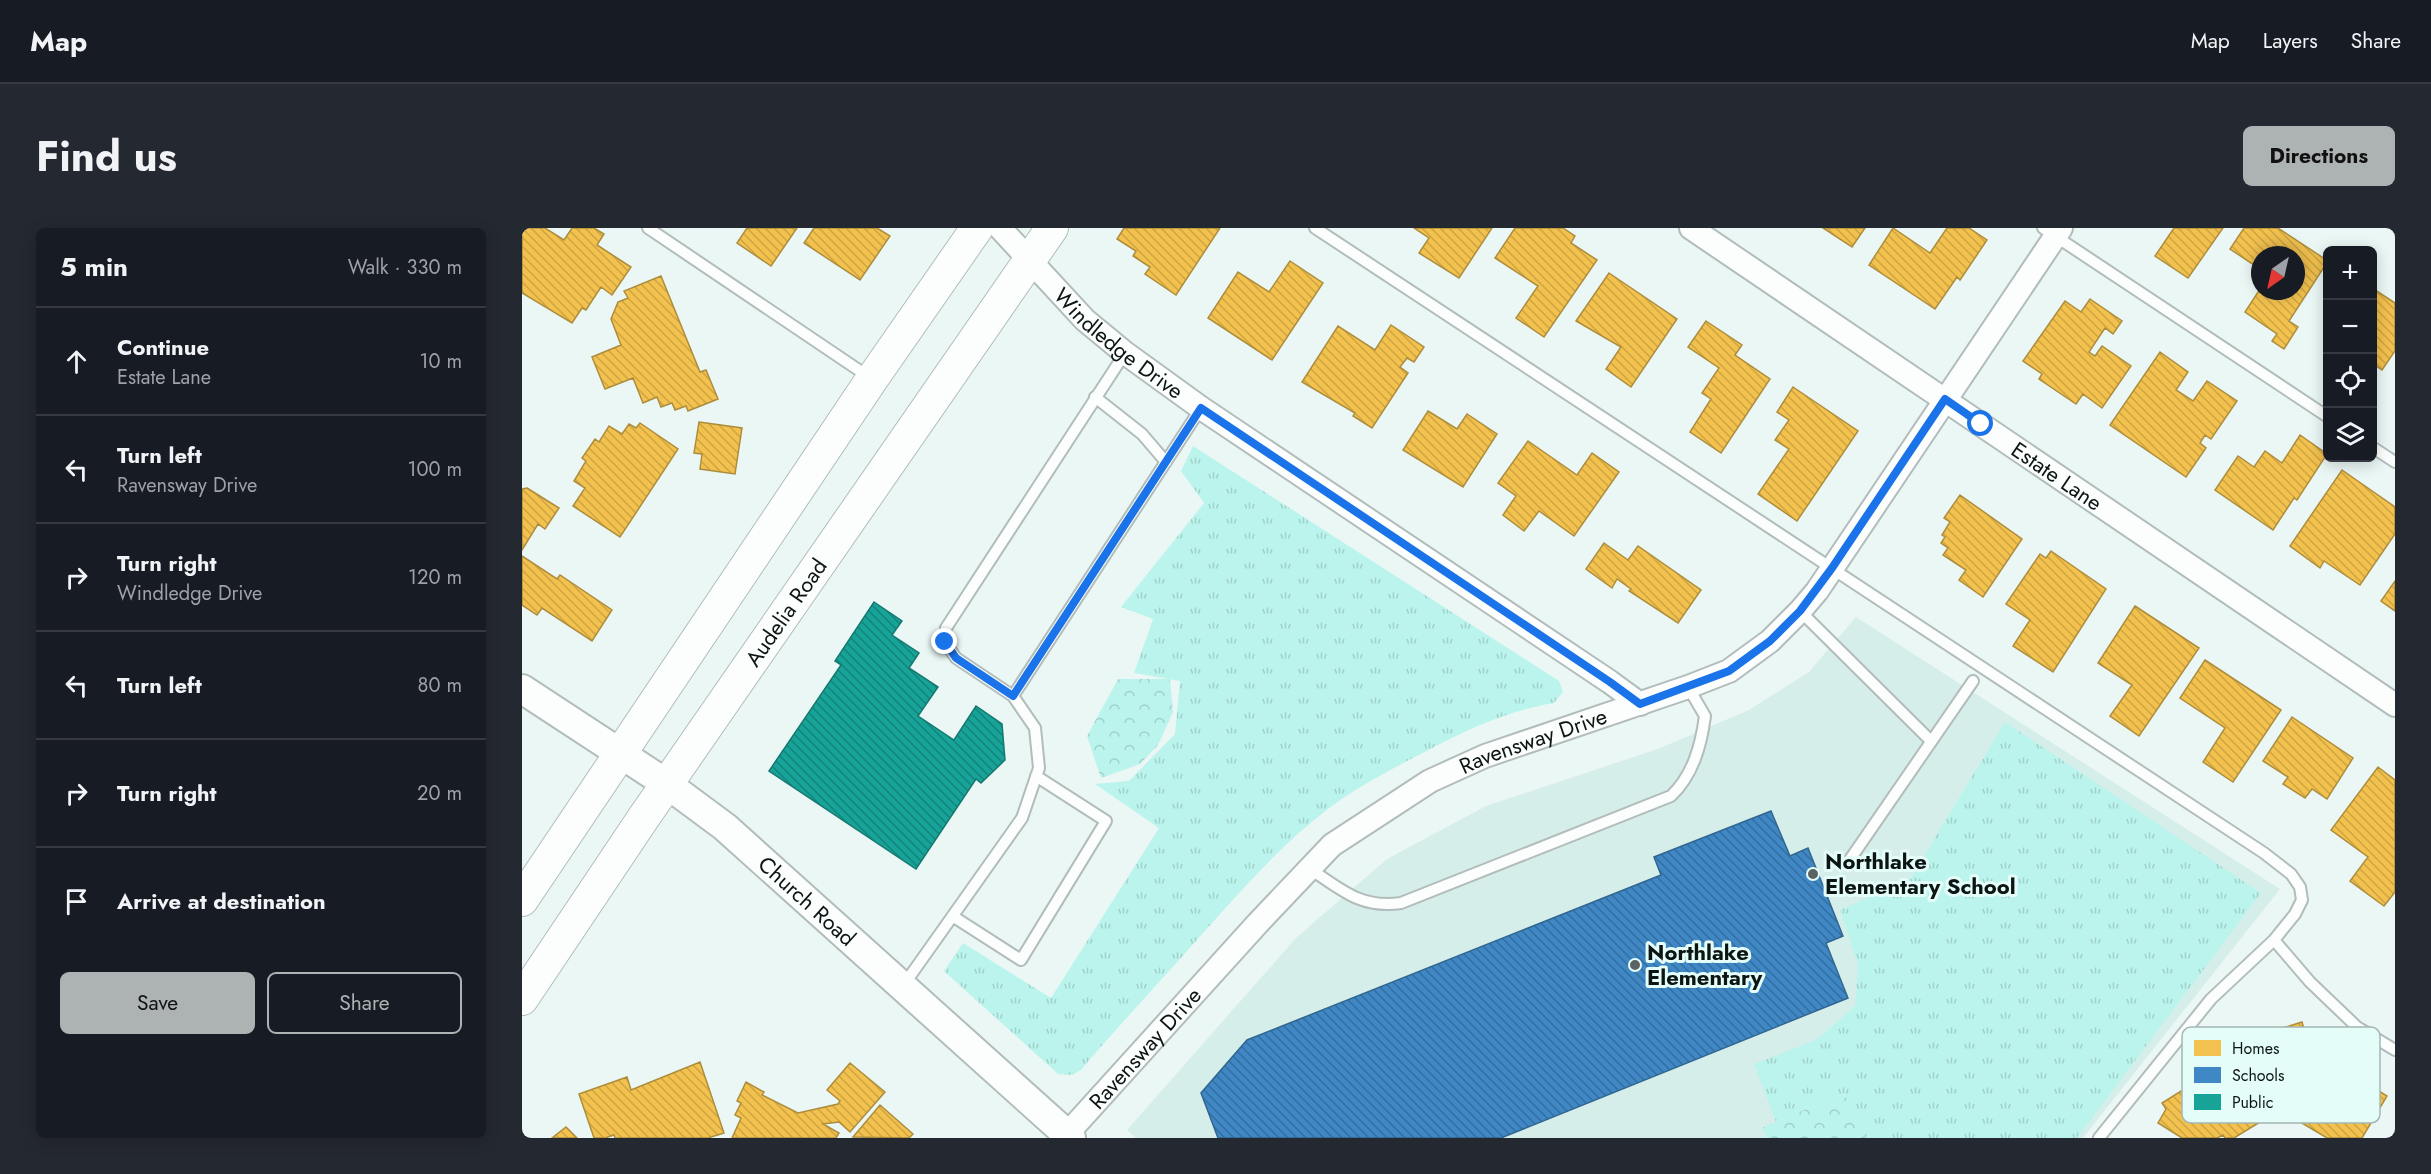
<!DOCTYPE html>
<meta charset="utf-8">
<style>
:root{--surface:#171b24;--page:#242831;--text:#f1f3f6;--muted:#9ea1a6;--line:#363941;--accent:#adb3b3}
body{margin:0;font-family:Jost,sans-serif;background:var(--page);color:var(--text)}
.controls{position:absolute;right:18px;top:18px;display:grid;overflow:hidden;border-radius:9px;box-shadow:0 3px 15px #0003}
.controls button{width:54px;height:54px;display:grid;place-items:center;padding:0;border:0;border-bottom:2px solid var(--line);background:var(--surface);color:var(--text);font:30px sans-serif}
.compass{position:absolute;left:1729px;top:18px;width:54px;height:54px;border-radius:50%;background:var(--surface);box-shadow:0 3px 15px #0003;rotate:214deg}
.stop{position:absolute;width:18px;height:18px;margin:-14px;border:4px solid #1a73e8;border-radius:50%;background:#fff}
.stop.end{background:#1a73e8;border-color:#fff;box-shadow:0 2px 6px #0008}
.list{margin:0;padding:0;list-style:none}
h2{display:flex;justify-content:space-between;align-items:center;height:78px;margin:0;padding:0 24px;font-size:26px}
h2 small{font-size:20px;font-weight:400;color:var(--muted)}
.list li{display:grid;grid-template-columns:39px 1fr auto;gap:18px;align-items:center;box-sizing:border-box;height:108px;padding:0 24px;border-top:2px solid var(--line)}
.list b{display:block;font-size:22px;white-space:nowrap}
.list p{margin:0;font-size:20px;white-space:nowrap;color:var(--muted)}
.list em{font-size:20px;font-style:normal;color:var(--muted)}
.actions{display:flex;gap:12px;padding:18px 24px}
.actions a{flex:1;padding:14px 0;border:2px solid var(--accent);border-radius:9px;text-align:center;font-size:21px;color:var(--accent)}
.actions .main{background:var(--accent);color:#111}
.icon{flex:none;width:33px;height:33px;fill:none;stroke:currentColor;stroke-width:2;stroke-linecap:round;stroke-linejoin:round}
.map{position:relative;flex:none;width:1873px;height:910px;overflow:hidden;border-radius:9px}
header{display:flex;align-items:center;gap:36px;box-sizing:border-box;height:84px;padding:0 30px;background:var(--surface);border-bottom:2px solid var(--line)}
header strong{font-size:28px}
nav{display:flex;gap:33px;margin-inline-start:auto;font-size:21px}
.intro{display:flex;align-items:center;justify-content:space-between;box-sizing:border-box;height:144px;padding:0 36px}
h1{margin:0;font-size:42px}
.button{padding:15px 27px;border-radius:9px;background:var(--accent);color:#111;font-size:21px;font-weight:700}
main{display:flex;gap:36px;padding:0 36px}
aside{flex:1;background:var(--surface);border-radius:9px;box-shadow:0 3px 15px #0003}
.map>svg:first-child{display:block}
.built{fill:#d6eeea}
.grass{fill:url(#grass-tufts)}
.park{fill:url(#park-crowns)}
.homes{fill:url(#homes-back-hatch);stroke:#ad8d3c;stroke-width:1.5}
.schools{fill:url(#schools-back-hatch);stroke:#306690;stroke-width:1.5}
.public{fill:url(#public-back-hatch);stroke:#147870;stroke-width:1.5}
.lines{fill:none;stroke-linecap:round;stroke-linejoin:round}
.service-casing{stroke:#b2bdbb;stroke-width:14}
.minor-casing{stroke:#b2bdbb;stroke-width:26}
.tertiary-casing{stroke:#b2bdbb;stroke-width:32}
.secondary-casing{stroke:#b2bdbb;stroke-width:34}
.service{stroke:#fcfefe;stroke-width:10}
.minor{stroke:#fcfefe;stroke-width:22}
.tertiary{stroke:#fcfefe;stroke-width:28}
.secondary{stroke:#fcfefe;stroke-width:32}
.route{stroke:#1a73e8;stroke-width:8}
.poi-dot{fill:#5a6462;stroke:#e4fdf9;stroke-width:2}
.labels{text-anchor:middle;stroke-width:6;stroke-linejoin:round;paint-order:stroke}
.street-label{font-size:22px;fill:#0c1513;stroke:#e4fdf9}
.poi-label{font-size:22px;font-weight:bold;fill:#0c1513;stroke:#e4fdf9;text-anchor:start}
.key{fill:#e4fdf9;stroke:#a3b7b4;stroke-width:1.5}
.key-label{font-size:16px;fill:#0c1513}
</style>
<header>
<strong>Map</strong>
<nav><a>Map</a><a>Layers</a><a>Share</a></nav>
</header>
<div class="intro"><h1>Find us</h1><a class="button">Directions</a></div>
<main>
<aside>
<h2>5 min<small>Walk · 330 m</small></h2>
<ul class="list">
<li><svg class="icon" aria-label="ahead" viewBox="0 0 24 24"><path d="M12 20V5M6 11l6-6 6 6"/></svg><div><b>Continue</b><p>Estate Lane</p></div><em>10 m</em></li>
<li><svg class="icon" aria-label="left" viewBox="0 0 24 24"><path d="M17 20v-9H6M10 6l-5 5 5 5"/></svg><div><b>Turn left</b><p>Ravensway Drive</p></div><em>100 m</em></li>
<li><svg class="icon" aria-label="right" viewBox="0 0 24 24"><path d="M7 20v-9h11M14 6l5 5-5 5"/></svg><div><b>Turn right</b><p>Windledge Drive</p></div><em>120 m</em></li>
<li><svg class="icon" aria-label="left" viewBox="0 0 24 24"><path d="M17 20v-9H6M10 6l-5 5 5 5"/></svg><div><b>Turn left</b></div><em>80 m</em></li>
<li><svg class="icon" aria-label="right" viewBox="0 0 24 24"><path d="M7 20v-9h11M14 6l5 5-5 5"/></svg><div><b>Turn right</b></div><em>20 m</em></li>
<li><svg class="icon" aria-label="arrive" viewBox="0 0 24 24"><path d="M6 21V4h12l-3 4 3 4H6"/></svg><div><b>Arrive at destination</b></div></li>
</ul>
<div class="actions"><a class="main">Save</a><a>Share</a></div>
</aside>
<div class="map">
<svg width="1873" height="910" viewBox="0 0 1873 910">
<defs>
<pattern id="grass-tufts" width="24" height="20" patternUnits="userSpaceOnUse" patternTransform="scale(1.5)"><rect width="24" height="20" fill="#bbf4ec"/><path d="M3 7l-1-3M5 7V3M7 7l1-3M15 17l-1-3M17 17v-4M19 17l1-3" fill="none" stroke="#a0d0ca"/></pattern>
<pattern id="park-crowns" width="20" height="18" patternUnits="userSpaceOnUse" patternTransform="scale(1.5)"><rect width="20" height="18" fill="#bbf4ec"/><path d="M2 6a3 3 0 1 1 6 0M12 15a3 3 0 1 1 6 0" fill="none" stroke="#a0d0ca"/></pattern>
<pattern id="homes-back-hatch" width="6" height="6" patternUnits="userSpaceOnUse" patternTransform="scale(1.5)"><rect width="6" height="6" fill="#f2c14e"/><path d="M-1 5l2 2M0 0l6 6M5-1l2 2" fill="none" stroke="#cea543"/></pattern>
<pattern id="schools-back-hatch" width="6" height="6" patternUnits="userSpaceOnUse" patternTransform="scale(1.5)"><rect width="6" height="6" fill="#3f88c5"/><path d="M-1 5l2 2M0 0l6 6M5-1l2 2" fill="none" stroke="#336e9f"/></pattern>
<pattern id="public-back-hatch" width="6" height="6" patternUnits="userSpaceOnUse" patternTransform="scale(1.5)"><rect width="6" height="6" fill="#17a398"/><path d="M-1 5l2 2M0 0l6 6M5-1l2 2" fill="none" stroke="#13847b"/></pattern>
</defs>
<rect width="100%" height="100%" fill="#eaf7f5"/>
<path class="built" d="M1334 389 1758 661 1561 910H614L605 902 774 710 865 631 964 578 1136 521 1227 482 1287 444Z"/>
<path class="grass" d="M671 218 1037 453 1041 464 1032 475C989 482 951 499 912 519 876 538 839 556 806 581 757 618 715 667 674 713 636 756 596 798 559 842L550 847 536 846 422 743 441 715 529 770 637 600 573 556 607 553 653 506 658 453 612 445 631 391 599 379 682 275 659 243Z
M1483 494 1739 665 1555 910H1343L1322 865 1254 894 1232 836 1294 812 1333 778 1336 737 1318 682 1388 651Z"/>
<path class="park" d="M596 451H648L651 484 636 517 618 536 579 550 565 508Z
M1322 865 1343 910H1245L1240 900Z"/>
<path class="homes" d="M0 0H23L42 12 50 0H72L82 6 75 17 109 39 90 67 79 59 64 82 60 80 50 95 0 65Z
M225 0H275L249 38 215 15Z
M292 0H355L368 8 338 52 282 15Z
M602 0H698L654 67 623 46 628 39 611 28 614 23 595 11Z
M892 0H970L937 50 897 25 907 10Z
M993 0H1041L1053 8 1049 15 1075 32 1022 109 994 90 1016 58 973 30Z
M1301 0H1343L1330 19Z
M1371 0 1408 25 1425 0H1447L1465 12 1438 52 1435 49 1413 81 1347 37Z
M1652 0H1701L1666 50 1633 28Z
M1722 0H1756L1806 33 1767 93 1776 99 1762 121 1750 113 1755 106 1723 84 1738 61V63H1774V27H1738V41L1708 21Z
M768 33 801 55 750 132 686 90 716 44 747 64Z
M1087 45 1155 91 1109 159 1084 141 1099 119 1054 93Z
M139 48 178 144 184 142 196 171 166 183 164 178 153 182 150 175 139 179 135 169 121 175 111 150 83 161 70 129 99 117 89 91 96 74 106 70 102 63Z
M1850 60 1873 75V123L1860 142 1850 135Z
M1568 71 1600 93 1591 106 1583 100 1567 124 1573 128 1580 118 1609 138 1580 180 1561 166 1554 176 1517 151 1520 146 1501 133 1543 73 1559 84Z
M1184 93 1220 117 1213 127 1248 151 1199 225 1168 204 1189 171 1180 165 1197 140 1166 119Z
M869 97 902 119 892 134 885 130 878 139 886 145 850 200 831 188 833 185 780 154 816 98 853 122Z
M1638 124 1666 144 1654 162 1671 173 1685 153 1715 173 1689 211 1683 207 1678 215 1684 220 1664 249 1588 197Z
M1271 159 1336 203 1275 293 1236 266 1267 221 1253 212 1267 192 1255 184Z
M906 183 935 201 945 186 975 206 941 259 881 222Z
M177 194 220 200 213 246 178 241 180 226 172 225Z
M118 195 156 221 98 309 51 278 63 260 52 253 64 233 60 230 73 211 77 214 87 198 100 206 107 196 114 200Z
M1778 207 1805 226 1775 272 1772 270 1751 302 1693 262 1716 228 1732 239 1743 223 1760 235Z
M1006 213 1055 247 1070 225 1097 244 1052 308 1017 283 1002 303 981 287 994 268 976 255Z
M1820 242 1873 279V306L1838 357 1802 333 1798 340 1768 318Z
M5 260 37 280 23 301 16 296 0 322V261Z
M1438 267 1500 311 1461 369 1437 352 1444 342 1421 327 1426 320 1419 315 1423 309 1420 307 1428 294 1422 290Z
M1082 315 1106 332 1116 318 1179 362 1156 395 1107 363 1109 361 1095 351 1090 360 1064 341Z
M1529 323 1584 361 1531 444 1491 418 1508 392 1484 376 1518 326 1524 330Z
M0 328 35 351 38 347 90 382 70 413 20 380 15 387 0 377Z
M1873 353V383L1859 373Z
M1613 378 1677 420 1617 508 1588 488 1610 457 1576 435Z
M1683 432 1759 482 1711 554 1681 534 1703 500 1658 470Z
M1770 489 1831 530 1805 571 1790 561 1783 570 1761 556 1766 549 1741 533Z
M1856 539 1873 552V664L1862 678 1828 653 1846 629 1809 602Z
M1780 794 1795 845 1835 870 1844 855 1865 868 1840 910H1805L1768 888 1771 883 1755 828 1750 829 1747 819 1752 817 1748 804Z
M1715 828 1748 880 1740 886 1743 891 1712 910H1703L1701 907 1695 910H1660L1636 895 1644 881 1640 875Z
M178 834 202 905 186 910H93L92 907 83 910H72L57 866 105 849 109 862Z
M328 835 363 864 328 904 317 894 301 896 317 905 314 910H210L219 890 213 887 219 875 215 873 224 854 242 864 240 867 276 885 316 876 318 873 305 862Z
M358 877 391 906 387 910 331 909Z
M44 899 55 910H30Z"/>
<path class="schools" d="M1249 583 1268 628 1286 620 1321 708 1304 715 1326 770 979 910H696L679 865 725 812 1139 647 1132 629Z"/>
<path class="public" d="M352 374 380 393 370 407 397 425 387 440 416 459 396 488 432 512 454 478 480 496 483 532 459 555 454 551 394 641 247 543 319 437 313 433Z"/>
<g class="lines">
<g class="service-casing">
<path id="service" d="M126 0 347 149
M793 0 1742 625 1769 646 1778 659 1780 672 1773 686 1752 712 1689 771 1577 910
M1521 0 1806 189
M573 169 620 206 644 234
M1850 219 1873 234
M1278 383 1409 513
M491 468 679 180
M1329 630 1451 453
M787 640C818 661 839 681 879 675L1149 568C1171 547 1179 518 1183 488L1166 459
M432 689 499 732 584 593 514 548
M1752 712 1788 754 1835 799 1873 822
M381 758 500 590 517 540 513 500 491 468 434 430 423 414 424 400 603 125"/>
</g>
<g class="minor-casing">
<g id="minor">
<path id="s1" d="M478 0 563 92 603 125 679 180 1088 454 1118 476"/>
<path id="s2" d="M1169 0 1873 477"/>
<path id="s3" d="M545 906 736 695 810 617 908 553 963 528 1166 459 1207 443 1248 413 1278 383 1295 363 1539 0"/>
</g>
</g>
<g class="tertiary-casing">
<g id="tertiary">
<path id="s4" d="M0 461 145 556 203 599 549 910"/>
</g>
</g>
<g class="secondary-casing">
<g id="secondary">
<path d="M0 672 350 151 455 0"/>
<path id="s5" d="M0 771 122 589 530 0"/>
</g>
</g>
<use href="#service" class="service"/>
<use href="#minor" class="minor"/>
<use href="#tertiary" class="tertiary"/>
<use href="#secondary" class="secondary"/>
</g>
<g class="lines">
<path class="route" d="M423 414 434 430 491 468 679 180 1088 454 1118 476 1207 443 1248 413 1278 383 1310 340 1423 171 1459 196"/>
</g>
<g class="poi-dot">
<circle cx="1291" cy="646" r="6"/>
<circle cx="1113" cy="737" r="6"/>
</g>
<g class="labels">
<g class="street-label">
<text dy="8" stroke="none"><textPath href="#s1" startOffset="166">Windledge Drive</textPath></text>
<text dy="8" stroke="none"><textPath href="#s2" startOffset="442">Estate Lane</textPath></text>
<text dy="8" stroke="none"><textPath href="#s5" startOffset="468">Audelia Road</textPath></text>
<text dy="8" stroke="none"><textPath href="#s3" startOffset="620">Ravensway Drive</textPath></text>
<text dy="8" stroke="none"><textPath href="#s4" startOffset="356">Church Road</textPath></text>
<text dy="8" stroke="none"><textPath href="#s3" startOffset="116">Ravensway Drive</textPath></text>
</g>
<g class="poi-label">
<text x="1303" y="641">Northlake<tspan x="1303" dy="25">Elementary School</tspan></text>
<text x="1125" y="732">Northlake<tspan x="1125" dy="25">Elementary</tspan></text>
</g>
</g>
<rect x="1660" y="799" width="198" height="96" rx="9" class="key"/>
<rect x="1672" y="812" width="27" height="16" fill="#f2c14e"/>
<rect x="1672" y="839" width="27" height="16" fill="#3f88c5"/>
<rect x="1672" y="866" width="27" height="16" fill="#17a398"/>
<g class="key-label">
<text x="1710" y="826">Homes</text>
<text x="1710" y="853">Schools</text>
<text x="1710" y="880">Public</text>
</g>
</svg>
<div class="controls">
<button>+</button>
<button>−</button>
<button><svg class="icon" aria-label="locate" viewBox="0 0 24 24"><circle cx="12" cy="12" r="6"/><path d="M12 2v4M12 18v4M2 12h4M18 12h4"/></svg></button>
<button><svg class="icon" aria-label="layers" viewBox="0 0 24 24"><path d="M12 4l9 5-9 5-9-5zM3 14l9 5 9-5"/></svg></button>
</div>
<svg class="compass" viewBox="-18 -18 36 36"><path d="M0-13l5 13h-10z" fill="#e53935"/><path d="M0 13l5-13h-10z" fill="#9ea1a6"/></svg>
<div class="stop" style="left:1459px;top:196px"></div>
<div class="stop end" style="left:423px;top:414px"></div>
</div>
</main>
